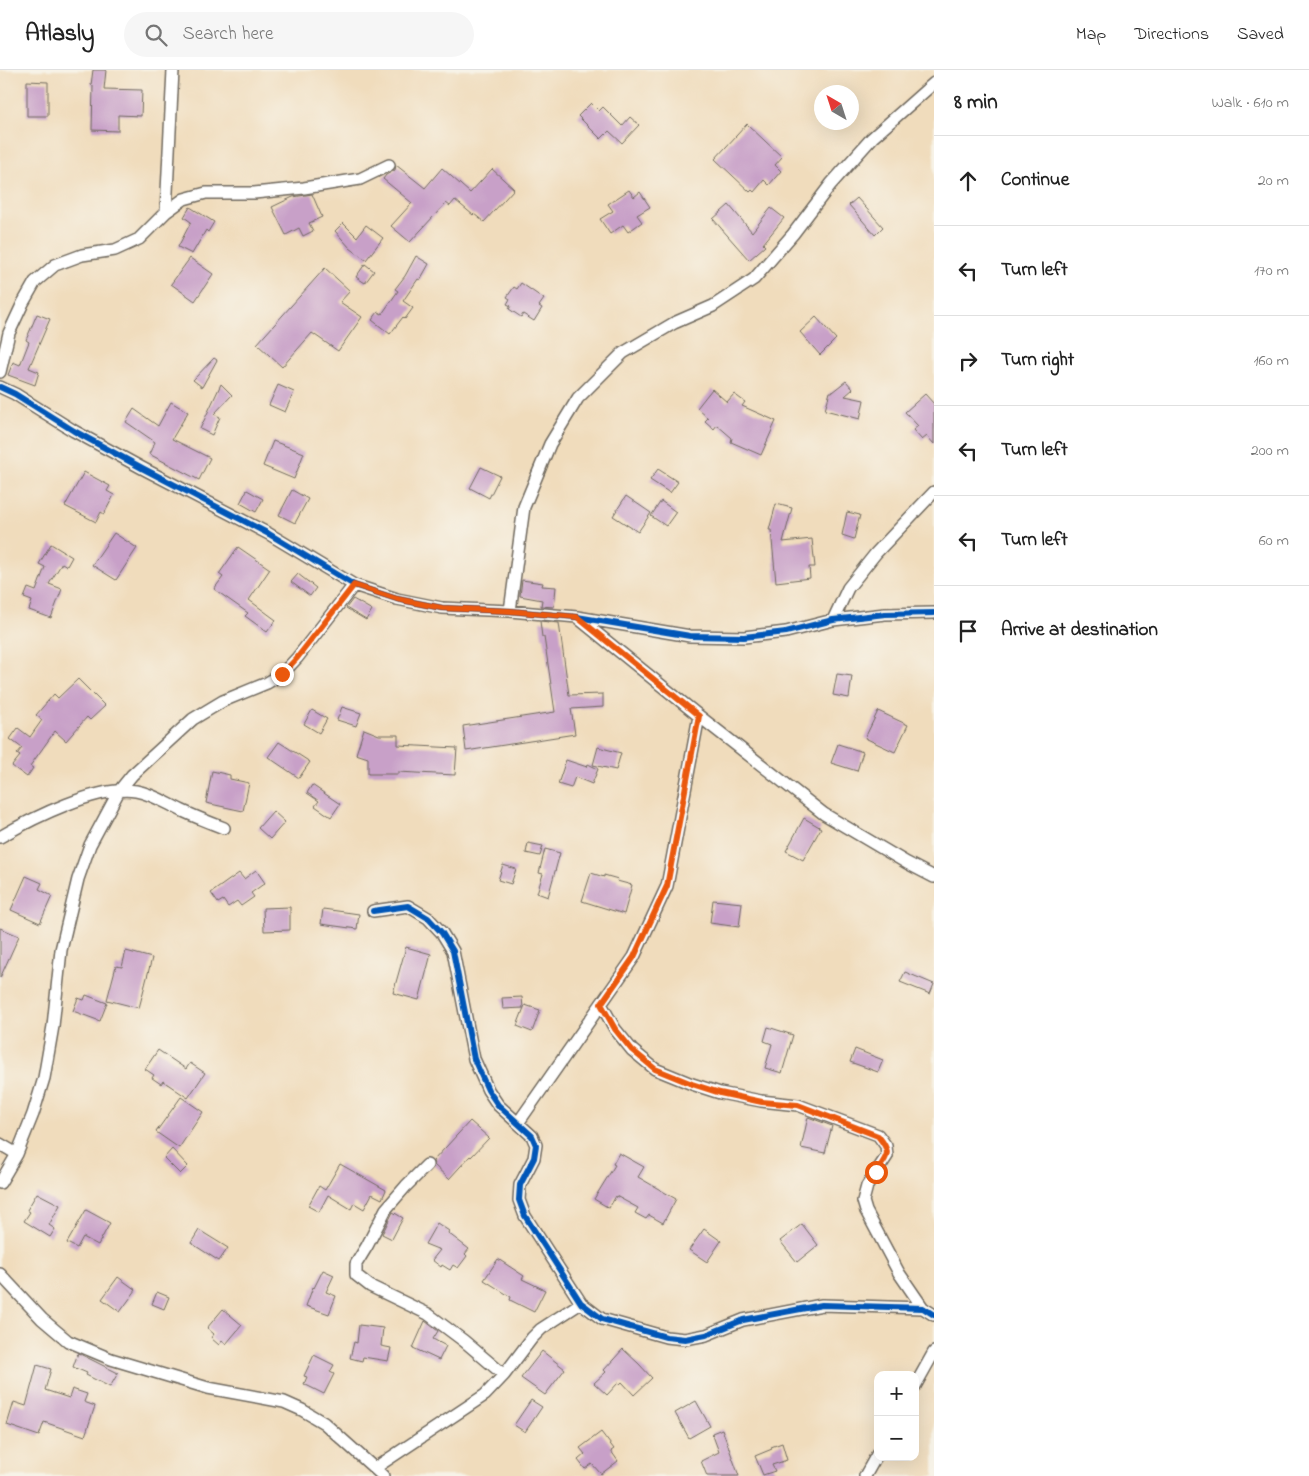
<!DOCTYPE html>
<meta charset="utf-8">
<style>
:root{--surface:#fff;--page:#f6f6f6;--text:#222;--muted:#767676;--line:#e0e0e0}
body{margin:0;font-family:"Indie Flower",sans-serif;background:var(--page);color:var(--text)}
.controls{position:absolute;right:15px;bottom:15px;display:grid;overflow:hidden;border-radius:10px;box-shadow:0 5px 20px #0002}
.controls button{width:45px;height:45px;display:grid;place-items:center;padding:0;border:0;border-bottom:1px solid var(--line);background:var(--surface);color:var(--text);font:25px sans-serif}
.compass{position:absolute;left:814px;top:15px;width:45px;height:45px;border-radius:50%;background:var(--surface);box-shadow:0 5px 20px #0002;rotate:321deg}
.stop{position:absolute;width:15px;height:15px;margin:-11px;border:4px solid #ea580c;border-radius:50%;background:#fff}
.stop.end{background:#ea580c;border-color:#fff;box-shadow:0 1px 5px #0008}
.list{margin:0;padding:0;list-style:none}
h2{display:flex;justify-content:space-between;align-items:center;height:65px;margin:0;padding:0 20px;font-size:21px}
h2 small{font-size:16px;font-weight:400;color:var(--muted)}
.list li{display:grid;grid-template-columns:32px 1fr auto;gap:15px;align-items:center;box-sizing:border-box;height:90px;padding:0 20px;border-top:1px solid var(--line)}
.list b{display:block;font-size:19px;white-space:nowrap}
.list em{font-size:16px;font-style:normal;color:var(--muted)}
.icon{flex:none;width:28px;height:28px;fill:none;stroke:currentColor;stroke-width:2;stroke-linecap:round;stroke-linejoin:round}
.map{position:relative;flex:none;width:934px;height:1406px;overflow:hidden}
header{display:flex;align-items:center;gap:30px;box-sizing:border-box;height:70px;padding:0 25px;background:var(--surface);border-bottom:1px solid var(--line)}
header strong{font-size:24px}
nav{display:flex;gap:28px;margin-inline-start:auto;font-size:18px}
.search{width:350px;height:45px;background:var(--page);display:flex;align-items:center;gap:12px;box-sizing:border-box;padding:0 18px;border-radius:28px;color:var(--muted);font-size:19px}
main{display:flex}
aside{flex:1;background:var(--surface)}
.map>svg:first-child{display:block}
.building{fill:#c8a0c8}
.lines{fill:none;stroke-linecap:round;stroke-linejoin:round}
.street-casing{stroke:#70695e;stroke-width:14}
.street{stroke:#fff;stroke-width:11}
.cycleway-casing{stroke:#f7f3e8;stroke-width:9}
.cycleway{stroke:#0057b8;stroke-width:6}
.route{stroke:#ea580c;stroke-width:6}
</style>
<header>
<strong>Atlasly</strong>
<div class="search"><svg class="icon" aria-label="search" viewBox="0 0 24 24"><circle cx="10" cy="10" r="6"/><path d="M15 15l6 6"/></svg>Search here</div>
<nav><a>Map</a><a>Directions</a><a>Saved</a></nav>
</header>
<main>
<div class="map">
<svg width="934" height="1406" viewBox="0 0 934 1406">
<rect width="100%" height="100%" fill="#f7f3e8"/>
<filter id="ink" filterUnits="userSpaceOnUse"><feTurbulence type="fractalNoise" baseFrequency=".02" numOctaves="2"/><feDisplacementMap in="SourceGraphic" scale="10" xChannelSelector="R" yChannelSelector="G"/><feConvolveMatrix kernelMatrix="1 2 1 2 8 2 1 2 1" color-interpolation-filters="sRGB"/></filter>
<filter id="wash" filterUnits="userSpaceOnUse"><feTurbulence type="fractalNoise" baseFrequency=".0096" numOctaves="4" result="noise"/><feDisplacementMap in="SourceGraphic" scale="20" xChannelSelector="R" yChannelSelector="G"/><feGaussianBlur stdDeviation="1.12" result="paint"/><feColorMatrix in="noise" values="0 0 0 0 0 0 0 0 0 0 0 0 0 0 0 0 0 1.4 0 .05"/><feComposite in="paint" operator="in"/></filter>
<g filter="url(#wash)">
<rect width="100%" height="100%" fill="#f0dcbc"/>
<g id="blocks">
<path class="building" d="M93 0H106L104 19 142 20 141 46 118 45V61L92 60 93 16 91 15Z
M27 11 48 12V46H27Z
M591 33 599 41 603 37 622 56 630 47 639 55 622 73 609 61 601 69 578 46Z
M747 54 782 87 775 95 781 101 769 115 764 110 754 122 752 120 750 122 715 89Z
M396 95 425 118 442 98 470 123 492 99 514 119 484 152 474 144 473 145 455 130 450 136 446 133 410 172 391 156 412 133 383 109 386 105 395 100Z
M629 120 634 127 640 122 650 137 637 145 642 152 628 162 623 155 610 164 600 149 613 141 608 134Z
M312 124 322 147 309 153 313 161 303 166 299 158 286 165 272 137 293 127Z
M857 128 883 157 875 165 849 135Z
M729 135 752 162 771 138 784 148 763 174 765 176 749 190 713 149Z
M190 137 214 152 208 162 206 160 192 184 178 177 191 152 184 147Z
M343 153 357 167 366 155 383 168 366 190 350 178 335 161Z
M416 186 429 194 420 210 418 209 403 231 413 238 405 249 403 247 390 264 372 250 378 242 382 244 398 221 395 219 405 206Z
M190 188 213 204 195 231 171 214Z
M365 194 374 201 365 213 356 207Z
M325 198 350 221 340 232 362 247 338 281 312 263 282 297 257 274Z
M521 213 544 229 539 236 542 238 534 251 523 244 521 247 509 239 511 236 507 234 510 229 507 227 514 217 517 219Z
M37 244 50 249 29 298 39 302 35 315 8 305 13 292 20 295 29 272 26 270Z
M816 247 836 269 820 285 800 262Z
M214 288 217 290 202 317 193 310Z
M846 311 853 319 845 326 864 330 860 349 825 340 830 322H832Z
M221 314 232 325 214 344 220 347 212 365 200 359Z
M278 315 294 322 285 342 269 335Z
M712 319 727 332 734 324 745 332 742 336 776 351 761 385 731 372 732 368 717 355 714 359 705 351 708 348 697 338Z
M925 324 934 334V374L927 366 922 370 913 360 918 356 905 342Z
M171 332 188 342 172 369 210 388 199 410 149 384 155 372 126 352 134 339 158 356Z
M273 371 304 383 294 409 263 396Z
M481 397 500 406 489 428 470 418Z
M658 399 678 412 670 423 650 410Z
M84 402 110 416 107 421 114 425 104 444 101 442 96 452 65 436Z
M247 420 263 429 256 442 240 433Z
M292 420 308 429 295 453 279 445Z
M626 426 651 443 638 462 613 446Z
M661 431 676 442 666 456 651 446Z
M776 434 792 438 783 472 812 469 815 497H809L810 508 776 512 771 460H769Z
M847 442 860 445 854 469 842 465Z
M114 463 137 478 116 510 92 495Z
M51 474 72 487 67 496 62 493 49 514 62 519 51 548 29 540 32 531 24 528 28 518 36 521 45 497 39 494Z
M238 477 270 499 249 530 276 550 267 562 245 546 248 543 214 519 223 507 219 504Z
M298 504 316 518 310 526 291 512Z
M522 510 543 513 542 516 556 517 554 537 541 536 542 530 520 526Z
M353 529 372 540 366 550 346 538Z
M540 551 559 553 569 625 603 624V637L571 639 575 664 466 681 463 656 555 642 544 567H542Z
M837 604 852 606 849 628 833 625Z
M78 609 105 636 90 650 87 647 66 671 55 661 30 696 33 698 27 707 12 696 20 686 17 684 22 678 10 669 18 658 30 667 42 650 36 645 54 624 58 628Z
M342 637 361 643 356 656 337 650Z
M312 640 327 649 319 663 304 654Z
M878 641 908 655 895 682 865 668Z
M364 659 379 665H398V675L457 678 455 705 398 702V704H368V688L356 684Z
M279 672 310 692 299 708 268 687Z
M838 674 863 682 857 701 831 693Z
M598 677 621 683 616 700 593 695Z
M566 690 587 697 588 694 598 699 592 714 575 707 571 718 558 714Z
M212 701 230 705V709L249 713 243 741 206 733Z
M312 715 340 734 331 747 315 736 319 731 307 723Z
M273 741 285 752 270 769 258 758Z
M804 748 821 758 803 790 786 781Z
M528 773 543 776 540 786 526 783Z
M545 779 560 783 548 827 537 823 543 804 539 803Z
M503 795 516 799 511 814 498 810Z
M256 800 265 813 251 823 254 827 241 836 237 831 228 837 223 830 218 833 211 823 239 803 244 809Z
M591 803 604 807V805L618 809 617 811 632 815 624 844 582 831Z
M26 806 42 813 39 819 52 826 40 853 11 840Z
M713 830 742 833 739 857 710 853Z
M290 837V860L264 861 263 838Z
M323 839 359 844 357 859 321 854Z
M0 858 19 866 0 908Z
M406 877 431 884 419 930 393 923Z
M126 881 152 888 139 938 107 930 116 896 122 897Z
M905 902 934 914 930 924 900 912Z
M86 925 107 933 100 951 73 941 78 928 84 930Z
M522 927 523 938 503 939 502 928Z
M525 935 540 940 532 962 517 956Z
M768 957 793 965 782 1003 765 998 772 974 764 971Z
M855 979 883 990 878 1002 850 992Z
M158 980 186 999 190 993 205 1003 188 1028 163 1011 161 1014 152 1008 154 1005 145 999Z
M181 1027 203 1042 179 1078 156 1062Z
M808 1047 832 1056 825 1083 801 1078Z
M470 1051 489 1068 471 1087 470 1086 449 1109 434 1095 433 1091Z
M172 1079 188 1096 180 1104 164 1088Z
M619 1083 644 1097 638 1107 676 1129 663 1153 649 1145 646 1149 635 1143 638 1138 616 1126 609 1138 594 1129 615 1095 613 1094Z
M340 1094 386 1120 382 1129 372 1124 364 1139 354 1133 351 1139 328 1125 319 1142 308 1136 319 1116 325 1120Z
M37 1123 60 1135 49 1155 55 1159 50 1167 24 1151 30 1142 27 1140Z
M86 1140 110 1153 98 1175 83 1167 77 1178 67 1173Z
M393 1142 403 1148 392 1169 382 1164Z
M437 1153 449 1161 448 1163 469 1179 465 1184 467 1186 458 1198 453 1195 450 1200 442 1195 441 1197 432 1190 440 1180 425 1174Z
M802 1154 818 1175 797 1192 780 1171Z
M704 1159 721 1171 707 1192 689 1180Z
M199 1160 228 1178 219 1191 191 1173Z
M498 1189 524 1206 522 1209 545 1220 534 1242 510 1230 511 1227 484 1210Z
M323 1200 334 1205 326 1222 336 1226 329 1244 306 1236 313 1217 314 1218Z
M118 1207 136 1220 120 1242 102 1229Z
M157 1222 169 1227 164 1239 152 1234Z
M223 1239 242 1255 226 1274 222 1271 219 1275 211 1268 214 1264 207 1258Z
M425 1251 438 1261 433 1269 446 1276 439 1290 413 1278Z
M359 1255 383 1258 381 1276 391 1278 388 1291 363 1287 362 1291 350 1288 354 1272 357 1273Z
M623 1279 639 1294 652 1308 634 1325 622 1312 620 1314 618 1313 607 1325 594 1313 606 1302 604 1300Z
M542 1281 565 1299 545 1325 521 1308Z
M78 1283 118 1303 110 1317 86 1305 87 1303 73 1297Z
M314 1285 334 1295 330 1302 334 1304 324 1324 304 1314 307 1307 304 1306Z
M37 1295 51 1299 45 1320 69 1328 72 1319 87 1324 84 1332 95 1336 85 1366 44 1352 39 1366 7 1355 14 1332 26 1336Z
M531 1330 542 1337 525 1362 514 1355Z
M696 1331 710 1356 689 1368 675 1343Z
M722 1359 739 1406H707L701 1391 719 1382 712 1363Z
M601 1362 614 1379 611 1381 618 1391 601 1404 592 1394 585 1399 578 1390 585 1384 580 1378Z
M782 1373 787 1390 772 1395 775 1401 763 1405 755 1386 772 1379 771 1377Z"/>
</g>
</g>
<g filter="url(#ink)">
<use href="#blocks" fill-opacity="0" stroke="#70695e" stroke-width="1"/>
<g class="lines">
<g class="street-casing">
<path id="street" d="M166 142 173 0
M0 302 9 263 23 233 35 212 55 195 82 185 115 180 139 169 166 142 184 129 206 123H254L304 118 360 109 389 95
M0 317 15 324 74 361 142 398 269 464 354 515 397 529 442 538 510 541 577 547 690 566 744 567 786 562 833 550 885 544 934 543
M510 541 524 437 550 374 578 328 623 283 674 253 713 236 754 209 793 164 831 114 872 68 934 13
M578 548 699 646 824 744 907 793 934 807
M833 550 848 518 876 483 934 422
M0 767C33 748 98 715 136 721 154 724 169 735 185 742 198 748 211 753 224 758
M373 841 408 836 428 848 442 863 453 881 474 989 488 1020 498 1035 532 1066 536 1075 534 1088 520 1115 519 1130 525 1146 581 1233 602 1249 666 1267 685 1269 706 1265 743 1250 822 1235 923 1238 934 1245
M601 934 615 959 632 980 655 999 692 1014 720 1023 761 1031 798 1035 878 1065 886 1076 887 1086 867 1116 863 1131 866 1141 899 1203 923 1238
M518 1053 634 887 667 816 699 646
M0 1074 17 1084
M427 1095 406 1116 386 1139 367 1176 356 1194V1205L370 1216 428 1244 464 1271 504 1305
M0 1113 17 1084 33 1044 44 1008 53 956 61 880 78 809 90 775 119 721 132 705 193 649 223 631 267 613 282 604 297 588 354 515
M0 1204 42 1249 68 1271 111 1289 208 1318 284 1332 302 1340 324 1353 383 1406
M915 1316 934 1282
M375 1398 485 1325 504 1305 532 1268 541 1259 581 1233
M865 1406 878 1383"/>
</g>
<use href="#street" class="street"/>
<g class="cycleway-casing">
<path id="cycleway" d="M0 317 15 324 74 361 142 398 269 464 354 515 397 529 442 538 510 541 577 547 690 566 744 567 786 562 833 550 885 544 934 543
M373 841 408 836 428 848 442 863 453 881 474 989 488 1020 498 1035 532 1066 536 1075 534 1088 520 1115 519 1130 525 1146 581 1233 602 1249 666 1267 685 1269 706 1265 743 1250 822 1235 923 1238 934 1245"/>
</g>
<use href="#cycleway" class="cycleway"/>
</g>
</g>
<g class="lines" filter="url(#ink)">
<path class="route" d="M282 604 297 588 354 515 397 529 442 538 510 541 577 547 699 646 667 816 634 887 601 934 615 959 632 980 655 999 692 1014 720 1023 762 1032 798 1035 878 1066C892 1083 888 1085 876 1102"/>
</g>
</svg>
<div class="controls">
<button>+</button>
<button>−</button>
</div>
<svg class="compass" viewBox="-18 -18 36 36"><path d="M0-13l5 13h-10z" fill="#e53935"/><path d="M0 13l5-13h-10z" fill="#767676"/></svg>
<div class="stop" style="left:876px;top:1102px"></div>
<div class="stop end" style="left:282px;top:604px"></div>
</div>
<aside>
<h2>8 min<small>Walk · 610 m</small></h2>
<ul class="list">
<li><svg class="icon" aria-label="ahead" viewBox="0 0 24 24"><path d="M12 20V5M6 11l6-6 6 6"/></svg><div><b>Continue</b></div><em>20 m</em></li>
<li><svg class="icon" aria-label="left" viewBox="0 0 24 24"><path d="M17 20v-9H6M10 6l-5 5 5 5"/></svg><div><b>Turn left</b></div><em>170 m</em></li>
<li><svg class="icon" aria-label="right" viewBox="0 0 24 24"><path d="M7 20v-9h11M14 6l5 5-5 5"/></svg><div><b>Turn right</b></div><em>160 m</em></li>
<li><svg class="icon" aria-label="left" viewBox="0 0 24 24"><path d="M17 20v-9H6M10 6l-5 5 5 5"/></svg><div><b>Turn left</b></div><em>200 m</em></li>
<li><svg class="icon" aria-label="left" viewBox="0 0 24 24"><path d="M17 20v-9H6M10 6l-5 5 5 5"/></svg><div><b>Turn left</b></div><em>60 m</em></li>
<li><svg class="icon" aria-label="arrive" viewBox="0 0 24 24"><path d="M6 21V4h12l-3 4 3 4H6"/></svg><div><b>Arrive at destination</b></div></li>
</ul>
</aside>
</main>
